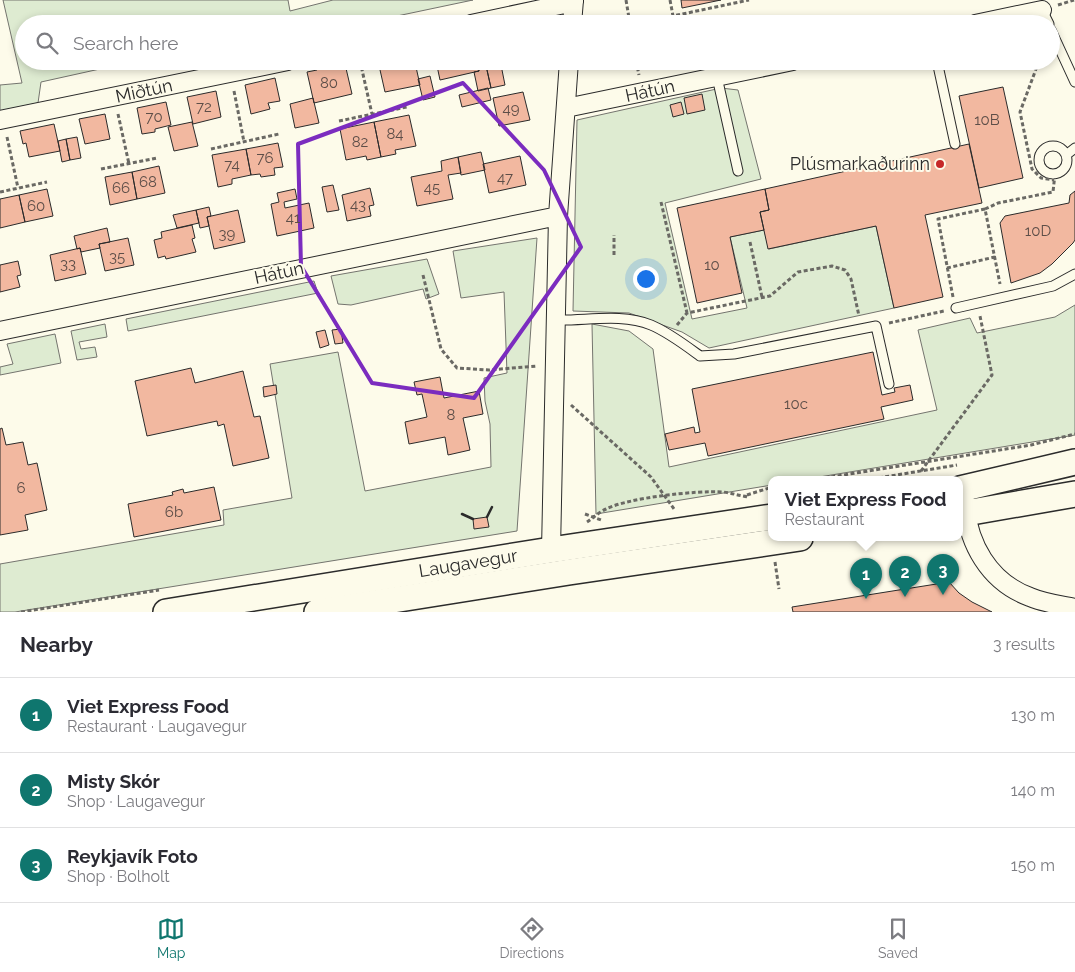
<!DOCTYPE html>
<meta charset="utf-8">
<style>
:root{--surface:#fff;--page:#f7f7f7;--text:#2b2b33;--muted:#7c7c81;--line:#e1e1e2;--accent:#0f766e}
body{margin:0;font-family:Raleway,sans-serif;background:var(--page);color:var(--text)}
.you{position:absolute;left:645px;top:278px;width:18px;height:18px;margin:-12px;border:4px solid #fff;border-radius:50%;background:#1a73e8;box-shadow:0 0 0 8px #1a73e833}
.badge{display:grid;place-items:center;width:32px;height:32px;border-radius:50%;background:var(--accent);color:#fff;font-size:16px;font-weight:700}
.pin{position:absolute;translate:-50% -41px;filter:drop-shadow(0 1px 2px #0008)}
.pin::after{content:'';position:absolute;top:26px;width:18px;height:15px;background:inherit;clip-path:polygon(0 0,100% 0,50% 100%)}
.popup{position:absolute;left:768px;top:476px;width:195px;height:65px;box-sizing:border-box;display:grid;place-content:center;border-radius:10px;background:var(--surface);filter:drop-shadow(0 1px 4px #0005);font-size:16px;white-space:nowrap;color:var(--muted)}
.popup b{font-size:19px;color:var(--text)}
.popup::after{content:'';position:absolute;left:50%;top:100%;margin-left:-10px;border:10px solid transparent;border-top-color:var(--surface)}
.list{margin:0;padding:0;list-style:none}
h2{display:flex;justify-content:space-between;align-items:center;height:65px;margin:0;padding:0 20px;font-size:21px}
h2 small{font-size:16px;font-weight:400;color:var(--muted)}
.list li{display:grid;grid-template-columns:32px 1fr auto;gap:15px;align-items:center;box-sizing:border-box;height:75px;padding:0 20px;border-top:1px solid var(--line)}
.list b{display:block;font-size:19px;white-space:nowrap}
.list p{margin:0;font-size:16px;white-space:nowrap;color:var(--muted)}
.list em{font-size:16px;font-style:normal;color:var(--muted)}
.icon{flex:none;width:28px;height:28px;fill:none;stroke:currentColor;stroke-width:2;stroke-linecap:round;stroke-linejoin:round}
.map{position:relative;flex:none;width:1075px;height:612px;overflow:hidden}
.search{position:absolute;background:var(--surface);box-shadow:0 2px 8px #0003;left:15px;right:15px;top:15px;height:55px;display:flex;align-items:center;gap:12px;box-sizing:border-box;padding:0 18px;border-radius:28px;color:var(--muted);font-size:19px}
.sheet{height:290px;background:var(--surface)}
nav{display:flex;justify-content:space-around;align-items:center;box-sizing:border-box;height:70px;border-top:1px solid var(--line);background:var(--surface);font-size:14px;color:var(--muted)}
nav a{display:grid;justify-items:center;gap:2px}
nav .on{color:var(--accent)}
.map>svg:first-child{display:block}
.green{fill:#deebd1;stroke:#74746e}
.building{fill:#f2b8a0;stroke:#2b2b2b}
.lines{fill:none;stroke-linecap:round;stroke-linejoin:round}
.service-casing{stroke:#2b2b2b;stroke-width:11}
.minor-casing{stroke:#2b2b2b;stroke-width:20}
.secondary-casing{stroke:#2b2b2b;stroke-width:28}
.path{stroke:#6a6964;stroke-width:3;stroke-dasharray:4 2.5;stroke-linecap:butt}
.service{stroke:#fdfbea;stroke-width:9}
.minor{stroke:#fdfbea;stroke-width:18}
.secondary{stroke:#fdfbea;stroke-width:25}
.wall{stroke:#2b2b2b;stroke-width:2.5}
.marked{fill:none;stroke:#7b2cbf;stroke-width:4;stroke-linejoin:round}
.poi-dot{fill:#c62828;stroke:#fdfbea;stroke-width:2}
.labels{text-anchor:middle;stroke-width:4;stroke-linejoin:round;paint-order:stroke}
.number-label{font-size:15px;fill:#5d4e48}
.street-label{font-size:18px;fill:#2b2b2b;stroke:#fdfbea}
.poi-label{font-size:18px;fill:#2b2b2b;stroke:#fdfbea;text-anchor:end}
</style>
<div class="map">
<svg width="1075" height="612" viewBox="0 0 1075 612">
<rect width="100%" height="100%" fill="#fdfbea"/>
<path class="green" d="M3 0H288L290 11 333 0H473L359 24H24V61H136L41 82 38 103 0 111V85L22 83Z
M721 88 738 90 761 179 665 203 692 319 747 308 730 237 764 230 769 249 876 226 894 308 709 348 682 332 629 313 573 311 577 120Z
M537 238 517 531 15 612H0V564L224 525 223 510 292 498 270 364 338 352 365 491 491 467 490 424 485 401 484 378 507 373 504 292 461 298 453 251Z
M427 259 439 294 426 299 423 289 351 305 338 304 331 276Z
M314 281 318 293 128 331 126 319Z
M1075 305V435L801 480H772V485L596 514 592 324 629 331 653 349 669 467 937 410 918 330 970 318 977 333 1055 317Z
M105 324 107 337 79 342 81 349 95 347 97 357 77 360 71 331Z
M55 334 61 363 0 375V367L13 364 7 344Z"/>
<path class="building" d="M681 0H721L682 8Z
M378 61H418L419 66 416 67 420 85 385 92Z
M436 61H477L479 71 440 80Z
M477 61H485L491 88 478 91 474 72 479 71Z
M485 61H497L498 65H501L505 85 491 88Z
M326 63 327 68 345 64 352 94 314 103 307 72 317 70 316 65Z
M430 76 435 97 423 100 418 79Z
M275 78 280 101 268 103 270 109 251 114 245 85Z
M1003 87 1023 178 979 188 959 96Z
M488 88 491 100 462 107 459 95Z
M216 91 221 117 193 124 187 97Z
M523 92 530 120 499 126 493 98Z
M702 94 705 110 687 114 684 98Z
M313 98 319 123 295 128 290 104Z
M166 102 171 125 155 129V132L142 134 137 108Z
M681 102 684 114 673 117 670 105Z
M105 114 110 139 85 144 79 119Z
M409 115 416 146 395 150 396 154 381 157 374 122Z
M192 122 198 146 174 151 168 127Z
M374 122 381 157 367 160 366 156 346 160 340 129Z
M54 124 60 151 29 157 26 143 23 144 20 131Z
M77 137 81 158 70 160 66 139Z
M66 139 70 160 62 162 58 141Z
M278 143 283 167 274 168 275 175 261 177 260 174 251 175 246 149Z
M969 144 982 203 925 215 943 297 894 308 876 226 768 249 760 212 769 210 765 189Z
M246 149 251 175 232 179V184L218 187 212 155Z
M481 152 485 170 461 175 458 157Z
M520 156 526 185 489 193 483 164Z
M458 157 461 173 448 175 453 199 417 206 411 177 442 171 441 161Z
M159 166 165 193 137 199 132 172Z
M132 172 137 199 110 205 105 177Z
M333 185 339 210 327 212 322 187Z
M370 188 374 205 369 206 371 216 347 221 342 195Z
M47 189 53 216 25 222 19 195Z
M295 189 297 199 284 202 285 208 309 203 314 228 277 236 271 204 279 202 277 193Z
M765 189 769 210 760 212 764 230 730 237 742 293 697 303 677 208Z
M1075 191V240L1073 243 1052 264 1040 273 1011 283 1000 223 1005 216 1069 203 1070 195Z
M19 195 25 222 0 228V199Z
M209 207 211 216 207 217 209 226 200 228 196 210Z
M196 210 199 223 177 228 173 215Z
M238 210 245 242 214 249 207 217Z
M192 225 195 238 192 239 196 252 166 259 165 256 158 258 154 240 162 238 161 232Z
M107 228 110 242 99 244 100 248 81 252 80 248 77 249 74 236Z
M128 238 134 265 105 271 99 244Z
M80 248 86 274 55 281 50 255Z
M18 261 21 275 17 276 20 287 0 292V265Z
M341 329 343 343 335 344 332 330Z
M325 330 329 345 320 348 316 332Z
M873 352 882 395 895 392 894 388 910 385 913 400 881 407 884 419 708 456 705 443 669 450 665 434 694 427 695 433 700 432 692 389Z
M191 368 195 383 243 371 254 417 260 416 269 458 233 466 224 424 218 426 217 421 147 436 135 381Z
M440 377 444 398 479 391 483 414 463 418 470 450 448 455 445 437 409 444 405 422 427 417 422 394 417 395 414 382Z
M276 385 277 394 264 397 263 387Z
M2 428 6 445 23 442 28 465 37 463 47 510 25 515 28 530 0 535V429Z
M214 487 221 520 134 537 128 504 173 495 172 492 183 489 184 493Z
M487 517 489 527 474 529 473 519Z
M949 582 959 593 972 602 992 612H793L792 607Z"/>
<g class="lines">
<g class="service-casing">
<path id="service" d="M1042 10 1049 24
M1051 30 1075 82
M937 61 955 144
M717 77 738 171
M1039 160a14 14 0 1 1 28 0a14 14 0 1 1-28 0Z
M1066 155 1075 148
M956 308 1053 286 1075 274
M556 320C586 321 622 313 651 325 668 332 685 345 700 356L734 354 876 326 889 384"/>
</g>
<g class="minor-casing">
<path id="minor" d="M471 24 574 2
M572 24 574 0
M975 24 1042 10
M566 108 793 61
M0 120 288 61
M0 331 558 216
M965 501C967 543 989 582 1030 597 1044 603 1060 605 1075 608
M551 550 558 216 569 61"/>
</g>
<g class="secondary-casing">
<g id="secondary">
<path d="M960 489 1075 462"/>
<path d="M960 514 1075 494"/>
<path id="s1" d="M166 612 551 550 772 517"/>
<path d="M317 612 569 572 800 538"/>
</g>
</g>
<path class="path" d="M626 0 630 24
M670 0 673 16 749 0
M1058 5 1074 0
M360 61 372 114
M636 61 639 75
M1039 61 1020 112 1032 169 1041 178 1054 180
M234 91 244 142
M118 114 129 164
M339 121 407 107
M7 137 18 188
M211 149 279 134
M101 169 157 158
M0 192 47 182
M661 202 687 313
M985 209 998 203 1053 192 1055 174
M750 242 762 297
M614 255V235
M947 268 995 257
M423 275 441 349 457 368 489 370 537 366
M953 297 938 219 985 209 1000 284
M889 323 944 311
M677 325 687 313 770 296 798 272 832 266 845 270 851 279 859 316
M571 405 651 477 674 509
M921 471 992 375 980 316
M812 480 1031 445 1075 434
M866 480 957 465
M747 495 772 487
M585 514 601 520
M587 522C593 518 599 512 606 509 627 498 698 490 723 492 732 493 740 496 749 497
M775 562 779 589
M21 612 159 590"/>
<use href="#service" class="service"/>
<use href="#minor" class="minor"/>
<use href="#secondary" class="secondary"/>
<path class="wall" d="M462 514 473 519
M487 517 492 507"/>
</g>
<path class="marked" d="M463 83 544 170 581 247 474 398 372 383 301 266 298 144Z"/>
<circle class="poi-dot" cx="940" cy="164" r="5"/>
<g class="labels">
<g class="number-label">
<text x="329" y="88">80</text>
<text x="204" y="112">72</text>
<text x="511" y="114">49</text>
<text x="154" y="122">70</text>
<text x="987" y="125">10B</text>
<text x="395" y="139">84</text>
<text x="360" y="147">82</text>
<text x="265" y="163">76</text>
<text x="232" y="170">74</text>
<text x="505" y="183">47</text>
<text x="148" y="187">68</text>
<text x="121" y="193">66</text>
<text x="432" y="193">45</text>
<text x="358" y="210">43</text>
<text x="36" y="211">60</text>
<text x="293" y="223">41</text>
<text x="1038" y="236">10D</text>
<text x="227" y="239">39</text>
<text x="117" y="262">35</text>
<text x="68" y="269">33</text>
<text x="712" y="270">10</text>
<text x="796" y="409">10c</text>
<text x="451" y="420">8</text>
<text x="21" y="493">6</text>
<text x="174" y="517">6b</text>
</g>
<g class="street-label">
<text transform="translate(144 91) rotate(-12)" y="6">Miðtún</text>
<text transform="translate(650 91) rotate(-12)" y="6">Hátún</text>
<text transform="translate(279 273) rotate(-12)" y="6">Hátún</text>
<text dy="6" stroke="none"><textPath href="#s1" startOffset="306">Laugavegur</textPath></text>
</g>
<g class="poi-label">
<text x="930" y="170">Plúsmarkaðurinn</text>
</g>
</g>
</svg>
<div class="you"></div>
<div class="pin badge" style="left:866px;top:599px">1</div>
<div class="popup"><b>Viet Express Food</b>Restaurant</div>
<div class="pin badge" style="left:905px;top:597px">2</div>
<div class="pin badge" style="left:943px;top:595px">3</div>
<div class="search"><svg class="icon" aria-label="search" viewBox="0 0 24 24"><circle cx="10" cy="10" r="6"/><path d="M15 15l6 6"/></svg>Search here</div>
</div>
<section class="sheet">
<h2>Nearby<small>3 results</small></h2>
<ul class="list">
<li><span class="badge">1</span><div><b>Viet Express Food</b><p>Restaurant · Laugavegur</p></div><em>130 m</em></li>
<li><span class="badge">2</span><div><b>Misty Skór</b><p>Shop · Laugavegur</p></div><em>140 m</em></li>
<li><span class="badge">3</span><div><b>Reykjavík Foto</b><p>Shop · Bolholt</p></div><em>150 m</em></li>
</ul>
</section>
<nav>
<a class="on"><svg class="icon" aria-label="map" viewBox="0 0 24 24"><path d="M3 6l6-2 6 2 6-2v14l-6 2-6-2-6 2zM9 4v14M15 6v14"/></svg>Map</a>
<a><svg class="icon" aria-label="directions" viewBox="0 0 24 24"><path d="M12 3l9 9-9 9-9-9zM9 14v-3h6M13 9l2 2-2 2"/></svg>Directions</a>
<a><svg class="icon" aria-label="saved" viewBox="0 0 24 24"><path d="M7 4h10v16l-5-4-5 4z"/></svg>Saved</a>
</nav>
